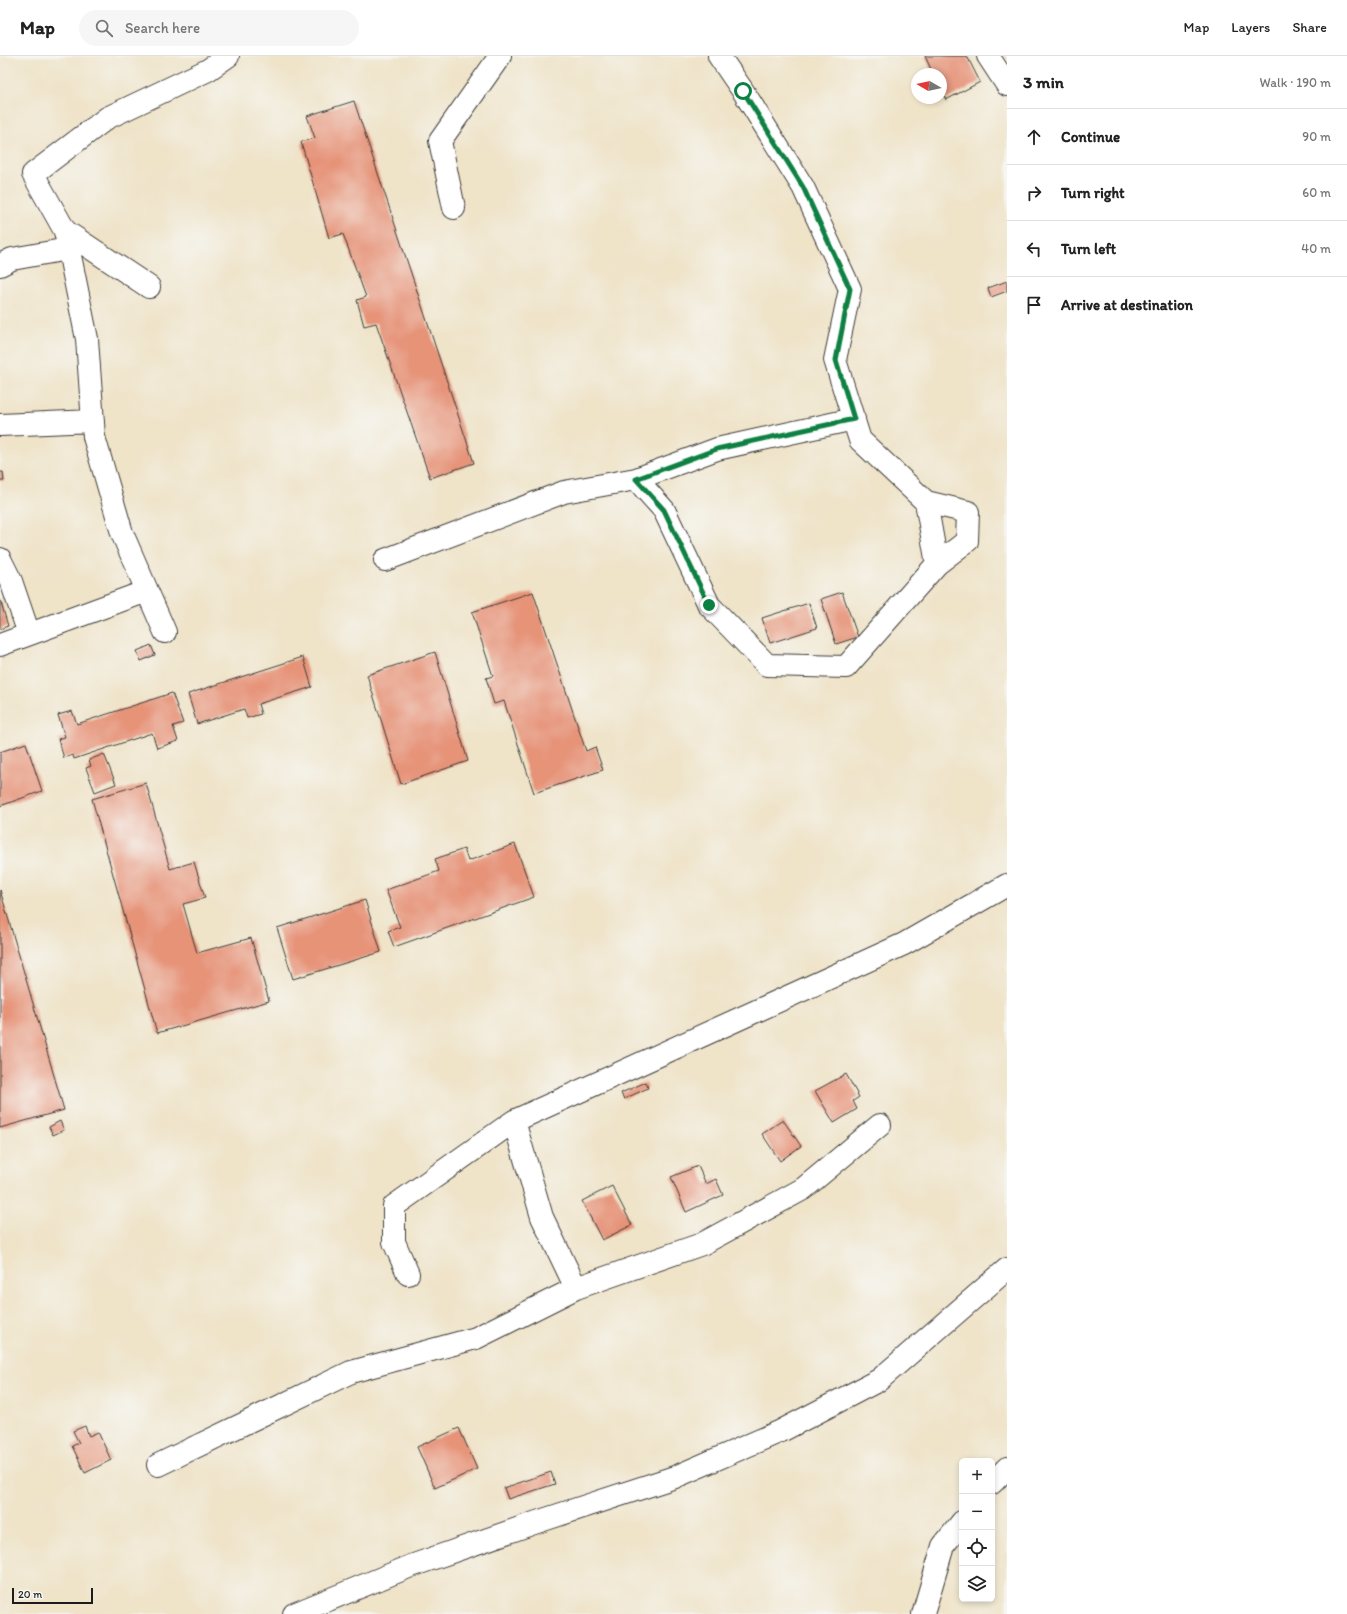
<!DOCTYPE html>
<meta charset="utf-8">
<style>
:root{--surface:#fff;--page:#f6f6f6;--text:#222;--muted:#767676;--line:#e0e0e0}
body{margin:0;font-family:Itim,sans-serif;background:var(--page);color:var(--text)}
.controls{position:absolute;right:12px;bottom:12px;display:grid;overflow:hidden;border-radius:6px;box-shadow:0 2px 6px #0003}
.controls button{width:36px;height:36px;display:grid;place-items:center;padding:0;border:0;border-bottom:1px solid var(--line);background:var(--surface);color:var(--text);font:20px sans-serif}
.compass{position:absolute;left:911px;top:12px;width:36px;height:36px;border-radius:50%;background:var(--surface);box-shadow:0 2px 6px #0003;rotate:279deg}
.scale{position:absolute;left:12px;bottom:10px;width:81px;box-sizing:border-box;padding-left:4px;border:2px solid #1c1c1c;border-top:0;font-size:11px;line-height:14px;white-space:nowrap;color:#1c1c1c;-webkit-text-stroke:3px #f6f6f2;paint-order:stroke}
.stop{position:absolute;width:12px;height:12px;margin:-9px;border:3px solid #0b8043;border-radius:50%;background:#fff}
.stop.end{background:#0b8043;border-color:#fff;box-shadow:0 1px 4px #0008}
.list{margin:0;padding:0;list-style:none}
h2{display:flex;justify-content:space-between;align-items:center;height:52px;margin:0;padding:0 16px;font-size:17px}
h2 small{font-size:13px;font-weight:400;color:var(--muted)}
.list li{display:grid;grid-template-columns:26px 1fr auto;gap:12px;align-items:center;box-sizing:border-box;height:56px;padding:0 16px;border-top:1px solid var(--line)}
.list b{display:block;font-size:15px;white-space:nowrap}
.list em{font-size:13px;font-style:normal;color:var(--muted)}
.icon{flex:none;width:22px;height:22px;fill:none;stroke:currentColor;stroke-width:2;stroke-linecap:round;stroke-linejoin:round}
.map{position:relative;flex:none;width:1007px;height:1558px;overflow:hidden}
header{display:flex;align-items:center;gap:24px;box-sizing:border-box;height:56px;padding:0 20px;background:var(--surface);border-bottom:1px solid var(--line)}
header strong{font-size:19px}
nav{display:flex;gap:22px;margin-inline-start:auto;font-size:14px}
.search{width:280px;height:36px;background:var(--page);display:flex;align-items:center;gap:10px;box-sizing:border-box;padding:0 14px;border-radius:22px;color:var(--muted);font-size:15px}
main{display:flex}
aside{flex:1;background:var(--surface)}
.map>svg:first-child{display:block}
.building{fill:#e69378}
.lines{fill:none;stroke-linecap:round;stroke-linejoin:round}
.minor-casing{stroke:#3c3a36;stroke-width:24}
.major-casing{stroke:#3c3a36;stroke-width:24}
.minor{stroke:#fff;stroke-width:22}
.major{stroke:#fff;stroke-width:22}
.route{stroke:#0b8043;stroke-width:5}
</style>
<header>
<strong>Map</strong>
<div class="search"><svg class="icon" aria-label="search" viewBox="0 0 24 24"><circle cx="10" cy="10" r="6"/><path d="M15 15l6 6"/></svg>Search here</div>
<nav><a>Map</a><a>Layers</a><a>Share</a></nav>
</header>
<main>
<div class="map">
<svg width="1007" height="1558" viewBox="0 0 1007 1558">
<rect width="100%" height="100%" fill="#f6f6f2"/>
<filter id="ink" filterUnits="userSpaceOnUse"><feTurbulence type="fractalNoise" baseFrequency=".025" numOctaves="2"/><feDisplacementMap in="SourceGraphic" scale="8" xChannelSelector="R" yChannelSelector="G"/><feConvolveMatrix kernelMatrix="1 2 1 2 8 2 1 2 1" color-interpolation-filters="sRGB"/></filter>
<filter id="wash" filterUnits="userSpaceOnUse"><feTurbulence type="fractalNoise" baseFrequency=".012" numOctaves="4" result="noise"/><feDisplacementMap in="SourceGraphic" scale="16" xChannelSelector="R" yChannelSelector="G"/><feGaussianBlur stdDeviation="0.9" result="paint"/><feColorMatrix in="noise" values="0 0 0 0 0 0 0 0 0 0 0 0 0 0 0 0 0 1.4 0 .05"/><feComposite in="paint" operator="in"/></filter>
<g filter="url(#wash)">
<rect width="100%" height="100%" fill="#efe3c8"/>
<g id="blocks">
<path class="building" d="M925 0H967L980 26 946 44 941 34V18H933Z
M354 45 474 407 430 422 376 267 364 270 357 244 366 241 343 178 329 182 301 86 315 82 307 60Z
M1007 225V235L991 241 988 232Z
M0 416H3L4 425H0Z
M533 536 586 695 595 691 603 714 534 737 504 645 494 648 486 622 493 620 472 556Z
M842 536 858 581 836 588 821 543Z
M0 543 8 570 0 573Z
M809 547 817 572 770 587 762 562Z
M151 589 155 599 141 605 137 595Z
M435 596 468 705 401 728 367 619Z
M303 601 312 631 258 648 261 658 247 662 244 653 197 668 188 638Z
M172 637 183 667 173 670 178 685 157 692 152 677 74 703 73 699 64 702 58 683 65 681 58 659 72 655 77 668Z
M26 687 42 735 0 750V696Z
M104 698 116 728 95 736 86 712 91 710 89 704Z
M146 727 170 813 194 806 205 842 183 848 197 897 251 882 269 945 157 977 92 743Z
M515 788 534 841 394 891 388 875 400 871 386 834 439 815 435 803 464 793 468 805Z
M0 834 64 1054 0 1072Z
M365 844 381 896 293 923 277 872Z
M846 1018 859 1041 853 1045 857 1053 834 1067 815 1035Z
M646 1026 648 1032 624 1043 621 1037Z
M783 1064 801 1090 780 1105 762 1078Z
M60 1065 64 1074 53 1079 49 1071Z
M698 1110 706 1128 716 1123 723 1139 686 1156 671 1121Z
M612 1130 632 1169 602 1184 582 1145Z
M85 1370 89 1380 98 1376 111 1404 85 1417 72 1390 79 1387 73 1375Z
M459 1372 477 1413 435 1432 417 1391Z
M551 1416 555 1428 508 1443 504 1432Z"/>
</g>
</g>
<g filter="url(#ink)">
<use href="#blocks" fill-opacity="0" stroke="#3c3a36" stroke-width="1"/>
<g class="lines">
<g class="minor-casing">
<path id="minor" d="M719 0 743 35 803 131 850 233 835 304 860 384 926 446
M988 0 1007 29
M454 152 440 85 500 0
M65 175 87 283 94 381 122 477 165 576
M0 209 12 203 68 193
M149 231 65 175 33 118 107 62 208 14 228 0
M0 369 93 365
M636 423 717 393 854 363
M926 446 968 456 967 485 937 508Z
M0 503 11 525 29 578
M385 504 564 436 636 423 664 454 709 549 767 609 846 611 937 508
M0 589 147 535
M880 1069 803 1133 702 1188 576 1232 542 1161 514 1065 904 888 1007 829
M408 1218 394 1186V1150L514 1065
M158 1409 351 1316 476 1282 576 1232
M992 1427 1007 1412
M923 1558 943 1490 962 1466"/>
</g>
<g class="major-casing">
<path id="major" d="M294 1558 411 1510 537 1466 675 1421 781 1375 879 1324 1007 1213"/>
</g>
<use href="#minor" class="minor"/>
<use href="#major" class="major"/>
</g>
</g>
<g class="lines" filter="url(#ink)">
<path class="route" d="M709 549 664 454 636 423 717 393 854 363 836 304 850 233 803 131 743 35"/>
</g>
</svg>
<div class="controls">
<button>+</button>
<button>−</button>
<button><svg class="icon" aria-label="locate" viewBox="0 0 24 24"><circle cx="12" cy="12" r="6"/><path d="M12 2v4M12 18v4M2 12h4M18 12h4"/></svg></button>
<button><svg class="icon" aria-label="layers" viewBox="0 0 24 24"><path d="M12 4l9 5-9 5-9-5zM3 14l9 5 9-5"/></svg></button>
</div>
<svg class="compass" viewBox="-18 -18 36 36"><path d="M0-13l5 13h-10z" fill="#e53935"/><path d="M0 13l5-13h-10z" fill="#767676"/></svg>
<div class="scale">20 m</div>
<div class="stop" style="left:743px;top:35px"></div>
<div class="stop end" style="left:709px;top:549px"></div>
</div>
<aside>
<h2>3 min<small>Walk · 190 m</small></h2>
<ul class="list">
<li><svg class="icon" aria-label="ahead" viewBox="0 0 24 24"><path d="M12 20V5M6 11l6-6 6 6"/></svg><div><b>Continue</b></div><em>90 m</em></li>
<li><svg class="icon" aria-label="right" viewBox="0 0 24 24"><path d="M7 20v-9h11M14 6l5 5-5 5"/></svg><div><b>Turn right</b></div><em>60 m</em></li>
<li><svg class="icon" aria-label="left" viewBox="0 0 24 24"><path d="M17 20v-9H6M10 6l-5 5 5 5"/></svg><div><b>Turn left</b></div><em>40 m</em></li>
<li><svg class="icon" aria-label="arrive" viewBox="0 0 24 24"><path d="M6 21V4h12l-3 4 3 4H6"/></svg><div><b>Arrive at destination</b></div></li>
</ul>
</aside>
</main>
